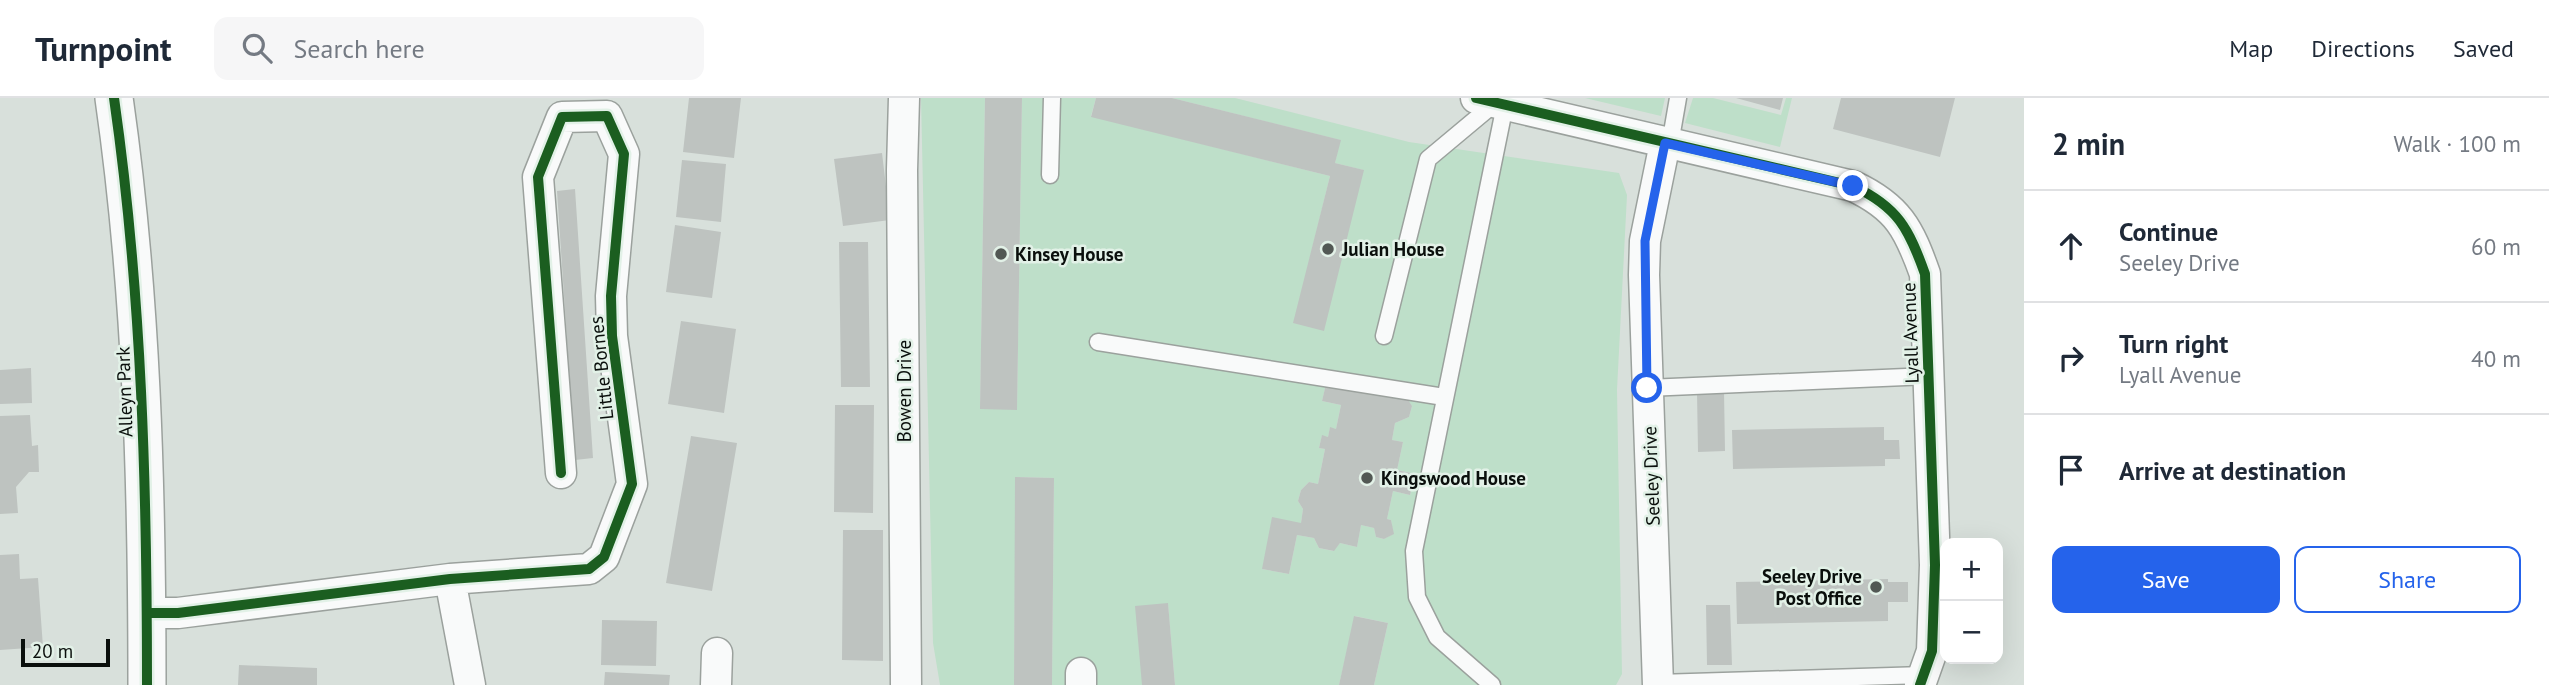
<!DOCTYPE html>
<meta charset="utf-8">
<style>
:root{--surface:#fff;--page:#f6f6f7;--text:#1f2937;--muted:#747a83;--line:#e0e1e3;--accent:#2563eb}
body{margin:0;font-family:"PT Sans",sans-serif;background:var(--page);color:var(--text)}
.controls{position:absolute;right:21px;bottom:21px;display:grid;overflow:hidden;border-radius:14px;box-shadow:0 7px 28px #0002}
.controls button{width:63px;height:63px;display:grid;place-items:center;padding:0;border:0;border-bottom:2px solid var(--line);background:var(--surface);color:var(--text);font:35px sans-serif}
.scale{position:absolute;left:21px;bottom:18px;width:89px;box-sizing:border-box;padding-left:7px;border:4px solid #0a0f0c;border-top:0;font-size:19px;line-height:24px;white-space:nowrap;color:#0a0f0c;-webkit-text-stroke:5px #e2f1e7;paint-order:stroke}
.stop{position:absolute;width:21px;height:21px;margin:-16px;border:5px solid #2563eb;border-radius:50%;background:#fff}
.stop.end{background:#2563eb;border-color:#fff;box-shadow:0 2px 7px #0008}
.list{margin:0;padding:0;list-style:none}
h2{display:flex;justify-content:space-between;align-items:center;height:91px;margin:0;padding:0 28px;font-size:30px}
h2 small{font-size:23px;font-weight:400;color:var(--muted)}
.list li{display:grid;grid-template-columns:46px 1fr auto;gap:21px;align-items:center;box-sizing:border-box;height:112px;padding:0 28px;border-top:2px solid var(--line)}
.list b{display:block;font-size:26px;white-space:nowrap}
.list p{margin:0;font-size:23px;white-space:nowrap;color:var(--muted)}
.list em{font-size:23px;font-style:normal;color:var(--muted)}
.actions{display:flex;gap:14px;padding:21px 28px}
.actions a{flex:1;padding:16px 0;border:2px solid var(--accent);border-radius:14px;text-align:center;font-size:24px;color:var(--accent)}
.actions .main{background:var(--accent);color:#fff}
.icon{flex:none;width:38px;height:38px;fill:none;stroke:currentColor;stroke-width:2;stroke-linecap:round;stroke-linejoin:round}
.map{position:relative;flex:none;width:2024px;height:587px;overflow:hidden}
header{display:flex;align-items:center;gap:42px;box-sizing:border-box;height:98px;padding:0 35px;background:var(--surface);border-bottom:2px solid var(--line)}
header strong{font-size:33px}
nav{display:flex;gap:38px;margin-inline-start:auto;font-size:24px}
.search{width:490px;height:63px;background:var(--page);display:flex;align-items:center;gap:18px;box-sizing:border-box;padding:0 24px;border-radius:14px;color:var(--muted);font-size:26px}
main{display:flex}
aside{flex:1;background:var(--surface)}
.map>svg:first-child{display:block}
.green{fill:#bedfc9;fill-rule:evenodd}
.building{fill:#bec3c0}
.lines{fill:none;stroke-linecap:round;stroke-linejoin:round}
.service-casing{stroke:#9ba19d;stroke-width:19}
.minor-casing{stroke:#9ba19d;stroke-width:33}
.tertiary-casing{stroke:#9ba19d;stroke-width:40}
.service{stroke:#f9fafa;stroke-width:16}
.minor{stroke:#f9fafa;stroke-width:30}
.tertiary{stroke:#f9fafa;stroke-width:37}
.cycleway-casing{stroke:#e2f1e7;stroke-width:15}
.cycleway{stroke:#1b5e20;stroke-width:10}
.route{stroke:#2563eb;stroke-width:9}
.poi-dot{fill:#525854;stroke:#e2f1e7;stroke-width:2.5}
.labels{text-anchor:middle;stroke-width:5;stroke-linejoin:round;paint-order:stroke}
.poi-label{font-size:19px;font-weight:bold;fill:#0a0f0c;stroke:#e2f1e7;text-anchor:start}
.street-label{font-size:19px;fill:#0a0f0c;stroke:#e2f1e7}
</style>
<header>
<strong>Turnpoint</strong>
<div class="search"><svg class="icon" aria-label="search" viewBox="0 0 24 24"><circle cx="10" cy="10" r="6"/><path d="M15 15l6 6"/></svg>Search here</div>
<nav><a>Map</a><a>Directions</a><a>Saved</a></nav>
</header>
<main>
<div class="map">
<svg width="2024" height="587" viewBox="0 0 2024 587">
<rect width="100%" height="100%" fill="#d8e0db"/>
<path class="green" d="M921 0H985L980 311H1017L1022 0H1096L1091 18 1330 78 1294 225 1363 72 1335 65 1340 42 1172 0H1235L1409 44 1619 75 1627 97 1617 292 1622 576 1616 587H1374L1388 525 1355 518 1339 587H1175L1168 506 1142 587H1052L1054 380 1016 379 1014 587H940L933 545ZM1326 287 1394 300 1405 298 1412 308 1409 319 1395 325 1392 342 1403 344 1397 372 1415 376 1410 397 1393 393 1387 421 1391 422 1393 436 1384 441 1376 439 1374 430 1361 427 1357 449 1340 445 1333 453 1319 450 1314 440 1297 437 1289 476 1262 471 1301 425 1303 411 1298 403 1301 392 1309 384 1318 386 1325 351 1319 350 1322 338 1328 339 1330 330 1336 331 1341 307 1322 303Z
M1585 0H1665L1661 18Z
M1693 0H1713L1781 17 1786 0H1792L1780 49 1685 25Z"/>
<path class="building" d="M689 0H741L734 60 683 54Z
M985 0H1022L1017 312 980 311Z
M1096 0H1172L1341 42 1335 65 1364 72 1324 233 1293 225 1330 78 1091 19Z
M1736 0H1783L1780 12Z
M1841 0H1955L1940 59 1833 31Z
M882 55 890 122 843 128 834 61Z
M682 62 726 66 721 124 676 119Z
M575 91 593 360 575 362 557 93Z
M675 127 721 134 712 200 666 194Z
M839 144H868L870 289H841Z
M681 223 736 231 724 315 668 306Z
M31 270 32 305 0 306V272Z
M1326 286 1394 300 1405 297 1412 308 1409 319 1395 325 1392 342 1403 344 1397 372 1415 376 1410 397 1393 393 1387 421 1391 422 1394 436 1384 441 1376 439 1374 430 1361 427 1357 449 1340 445 1334 453 1319 450 1314 440 1297 437 1289 476 1262 471 1272 419 1301 425 1303 411 1298 403 1301 392 1309 384 1318 386 1325 351 1319 350 1322 337 1328 339 1330 329 1336 331 1341 307 1322 303Z
M1724 293 1725 353 1698 354 1697 294Z
M835 307H874L873 415 834 414Z
M30 317 32 348 38 347 39 374H29L16 389 18 415 0 416V318Z
M1884 329V342H1899L1900 361H1885V368L1733 371 1732 332Z
M691 338 737 345 712 493 666 485Z
M1015 379 1054 380 1052 587H1014Z
M843 432H883V563L842 562Z
M19 456 20 481 38 480 43 549 0 552V457Z
M1888 481V484H1908V504H1888V523L1737 526 1736 484Z
M1168 505 1175 587H1142L1135 508Z
M1706 507H1730L1732 567H1707Z
M1354 518 1388 525 1374 587H1339Z
M602 522 657 523 656 568 601 567Z
M239 567 317 570V587H238Z
M605 574 670 577 669 587H604Z"/>
<g class="lines">
<g class="service-casing">
<path id="service" d="M1670 46 1678 0
M1050 77 1052 0
M1384 238 1428 61 1495 5
M1098 244 1444 299
M1647 290 1929 278
M1658 585 1924 577
M1492 587 1437 539 1417 499 1414 453 1505 7"/>
</g>
<g class="minor-casing">
<path id="minor" d="M904 0 902 72 906 587
M1476 0 1853 88C1898 109 1909 131 1925 176L1935 467 1932 553 1920 587
M450 481 470 587
M147 515H178L450 481 589 471 604 459 632 386 612 238 611 198 624 56 607 18 562 19 538 79 561 375
M1081 575V587
M716 587 717 555
M1658 587 1644 177 1645 143 1665 45"/>
</g>
<g class="tertiary-casing">
<path id="tertiary" d="M114 0C142 195 147 391 147 587"/>
</g>
<use href="#service" class="service"/>
<use href="#minor" class="minor"/>
<use href="#tertiary" class="tertiary"/>
<g class="cycleway-casing">
<path id="cycleway" d="M114 0C142 195 147 391 147 587
M1476 0 1853 88C1898 109 1909 131 1925 176L1935 467 1932 553 1920 587
M147 515H178L450 481 589 471 604 459 632 386 612 238 611 198 624 56 607 18 562 19 538 79 561 375"/>
</g>
<use href="#cycleway" class="cycleway"/>
</g>
<g class="lines">
<path class="route" d="M1647 290 1645 143 1665 45 1853 88"/>
</g>
<g class="poi-dot">
<circle cx="1328" cy="151" r="7"/>
<circle cx="1001" cy="156" r="7"/>
<circle cx="1367" cy="380" r="7"/>
<circle cx="1876" cy="489" r="7"/>
</g>
<g class="labels">
<g class="poi-label">
<text x="1342" y="158">Julian House</text>
<text x="1015" y="163">Kinsey House</text>
<text x="1381" y="387">Kingswood House</text>
<text x="1862" y="485" text-anchor="end">Seeley Drive<tspan x="1862" dy="22">Post Office</tspan></text>
</g>
<g class="street-label">
<text transform="translate(1910 235) rotate(-92)" y="7">Lyall Avenue</text>
<text transform="translate(601 270) rotate(-96)" y="7">Little Bornes</text>
<text transform="translate(904 293) rotate(-90)" y="7">Bowen Drive</text>
<text transform="translate(124 294) rotate(-92)" y="7">Alleyn Park</text>
<text transform="translate(1651 378) rotate(-92)" y="7">Seeley Drive</text>
</g>
</g>
</svg>
<div class="controls">
<button>+</button>
<button>−</button>
</div>
<div class="scale">20 m</div>
<div class="stop" style="left:1647px;top:290px"></div>
<div class="stop end" style="left:1853px;top:88px"></div>
</div>
<aside>
<h2>2 min<small>Walk · 100 m</small></h2>
<ul class="list">
<li><svg class="icon" aria-label="ahead" viewBox="0 0 24 24"><path d="M12 20V5M6 11l6-6 6 6"/></svg><div><b>Continue</b><p>Seeley Drive</p></div><em>60 m</em></li>
<li><svg class="icon" aria-label="right" viewBox="0 0 24 24"><path d="M7 20v-9h11M14 6l5 5-5 5"/></svg><div><b>Turn right</b><p>Lyall Avenue</p></div><em>40 m</em></li>
<li><svg class="icon" aria-label="arrive" viewBox="0 0 24 24"><path d="M6 21V4h12l-3 4 3 4H6"/></svg><div><b>Arrive at destination</b></div></li>
</ul>
<div class="actions"><a class="main">Save</a><a>Share</a></div>
</aside>
</main>
